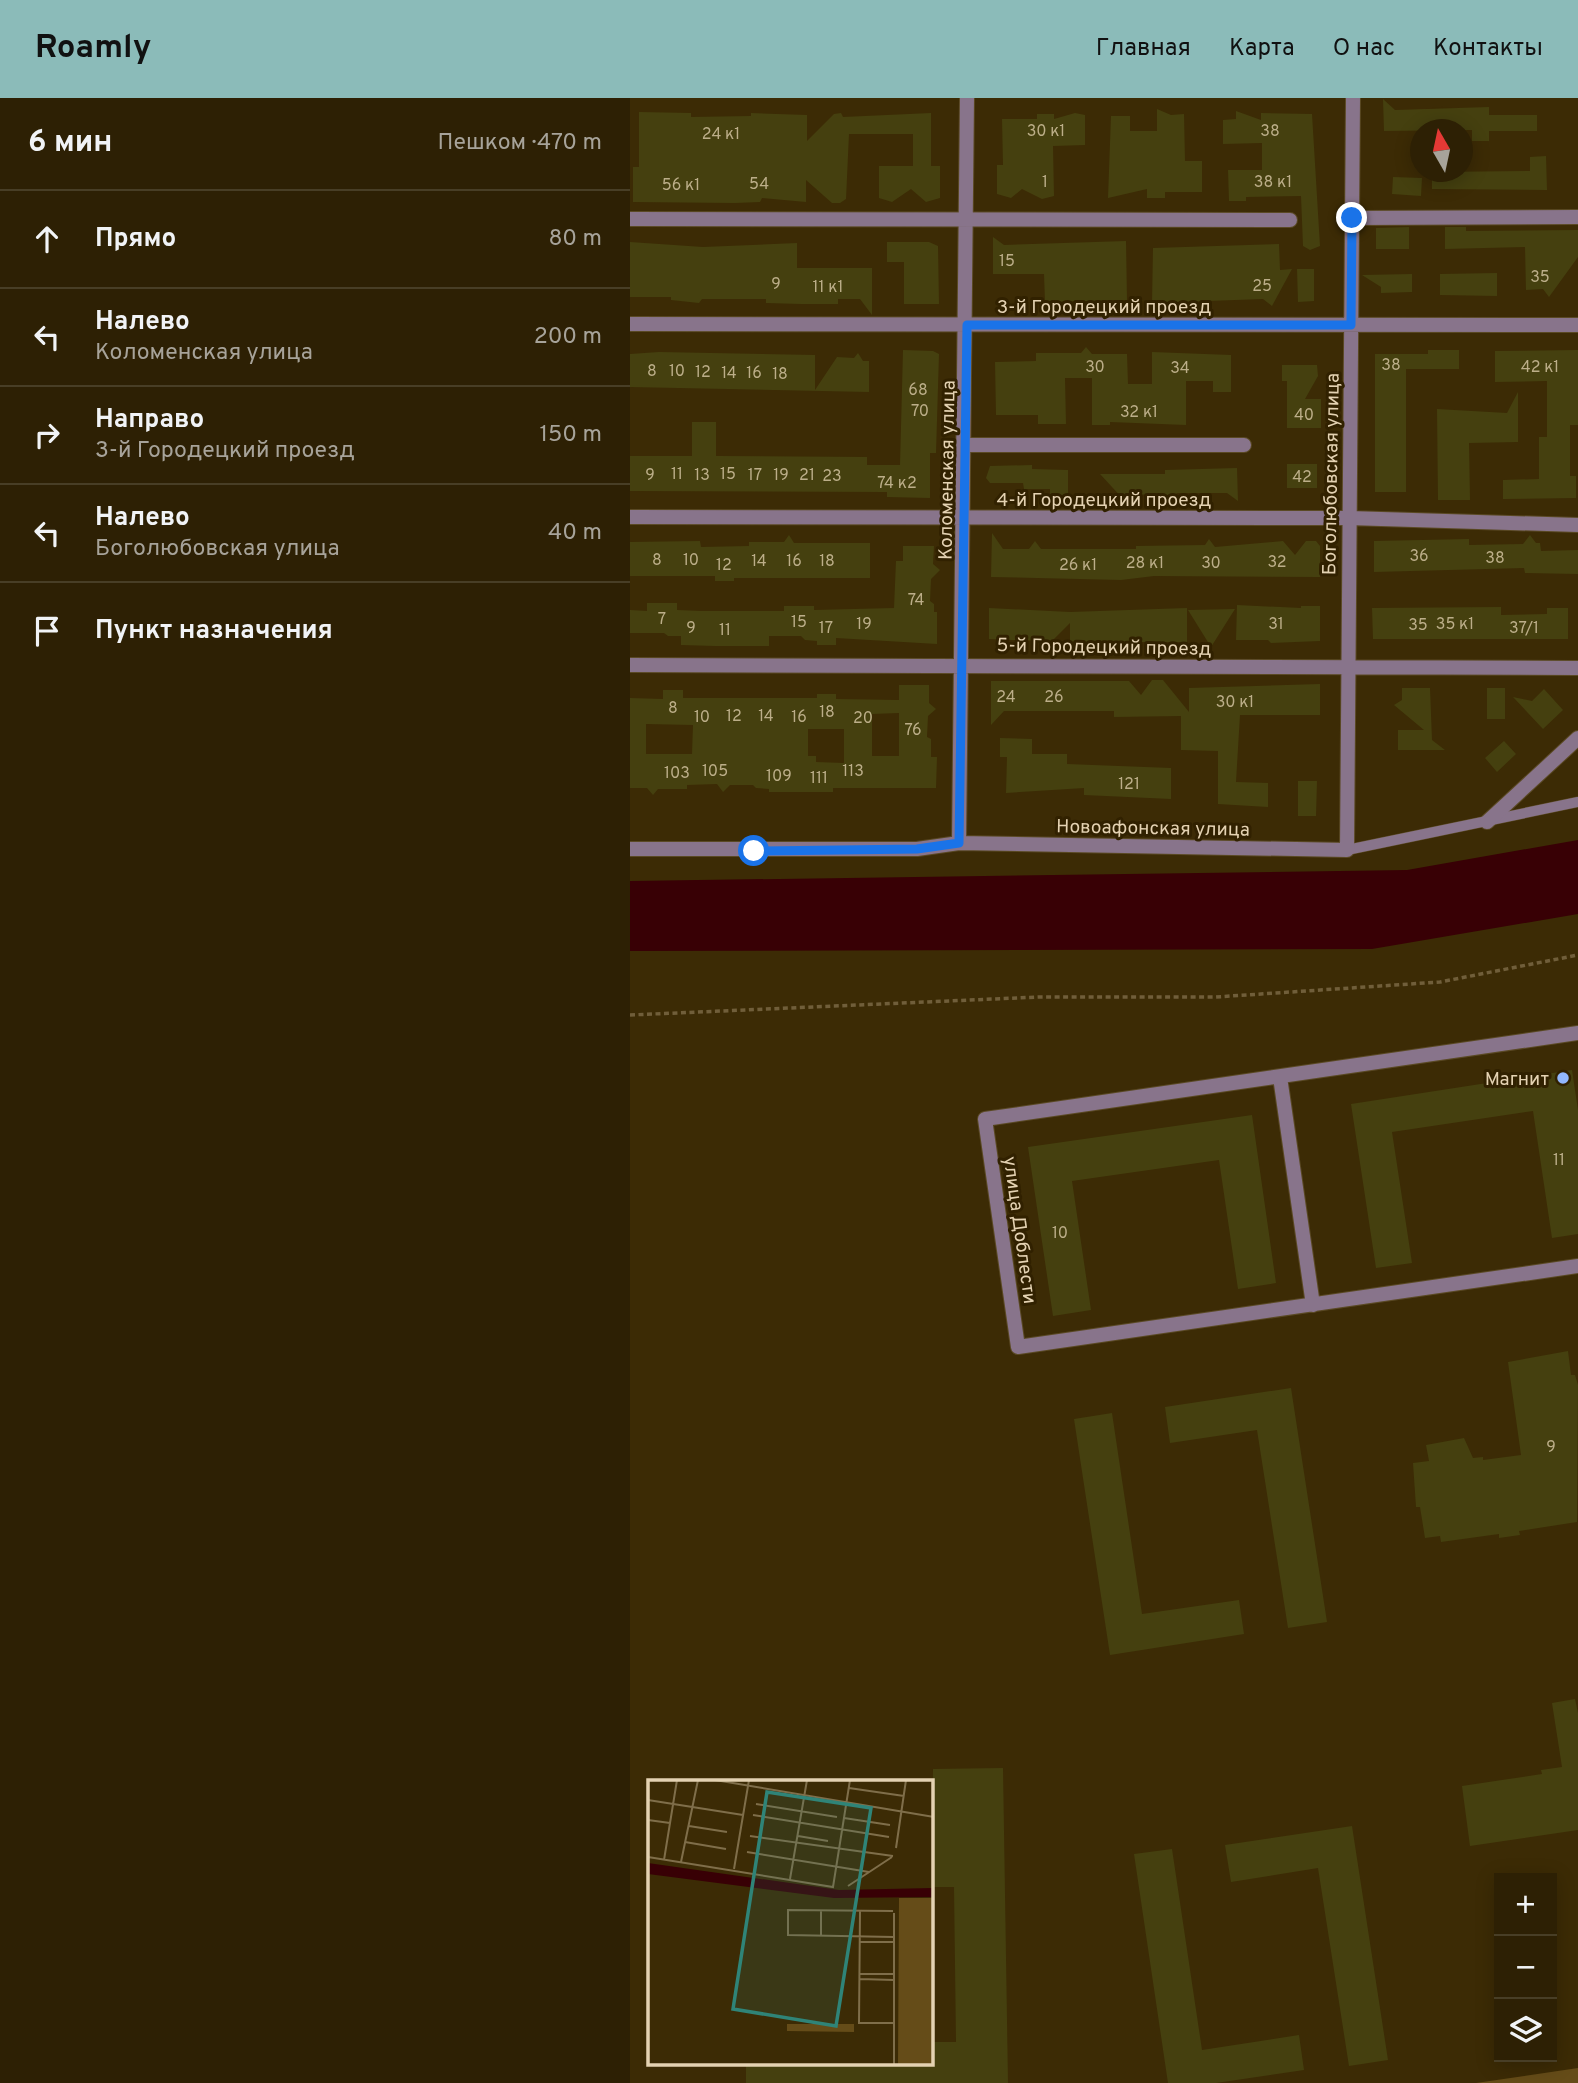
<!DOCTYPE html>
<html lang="ru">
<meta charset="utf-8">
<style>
:root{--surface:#2d2004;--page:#392d13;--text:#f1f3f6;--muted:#a7a39a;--line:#483e26;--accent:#8bbbb9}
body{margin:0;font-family:Overpass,sans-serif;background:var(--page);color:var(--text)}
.controls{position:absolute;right:21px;bottom:21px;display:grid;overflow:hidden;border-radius:0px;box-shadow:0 4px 18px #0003}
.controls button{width:63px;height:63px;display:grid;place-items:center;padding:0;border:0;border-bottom:2px solid var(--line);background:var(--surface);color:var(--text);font:35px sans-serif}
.compass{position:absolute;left:780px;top:21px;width:63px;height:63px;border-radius:50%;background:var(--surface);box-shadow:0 4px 18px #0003;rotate:351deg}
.stop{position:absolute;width:21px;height:21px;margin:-16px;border:5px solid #1a73e8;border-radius:50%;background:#fff}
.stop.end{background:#1a73e8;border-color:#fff;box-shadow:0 2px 7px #0008}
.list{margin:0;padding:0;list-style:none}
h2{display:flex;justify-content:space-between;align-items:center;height:91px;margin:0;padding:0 28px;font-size:30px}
h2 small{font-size:23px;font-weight:400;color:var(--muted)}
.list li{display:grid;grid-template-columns:46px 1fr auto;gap:21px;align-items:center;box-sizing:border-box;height:98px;padding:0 28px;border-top:2px solid var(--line)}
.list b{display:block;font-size:26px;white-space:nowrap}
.list p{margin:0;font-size:23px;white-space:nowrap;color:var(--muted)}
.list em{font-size:23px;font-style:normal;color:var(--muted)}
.icon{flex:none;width:38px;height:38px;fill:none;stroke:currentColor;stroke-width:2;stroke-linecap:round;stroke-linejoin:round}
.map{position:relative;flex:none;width:948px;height:1985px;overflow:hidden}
header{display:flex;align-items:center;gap:42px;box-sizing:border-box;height:98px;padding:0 35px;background:var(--accent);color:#111}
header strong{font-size:33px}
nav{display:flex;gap:38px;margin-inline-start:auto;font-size:24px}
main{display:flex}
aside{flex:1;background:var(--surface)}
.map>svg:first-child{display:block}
.green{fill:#654c18}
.water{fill:#380005}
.building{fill:#45400f;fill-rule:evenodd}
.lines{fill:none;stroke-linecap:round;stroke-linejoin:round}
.service-casing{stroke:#5a4924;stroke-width:11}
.minor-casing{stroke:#5a4924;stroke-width:16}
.path{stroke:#705e3a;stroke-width:3.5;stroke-dasharray:5 3.5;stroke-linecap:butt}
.service{stroke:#88748b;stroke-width:10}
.minor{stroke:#88748b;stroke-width:14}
.route{stroke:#1a73e8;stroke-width:9}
.poi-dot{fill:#92b7fd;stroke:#312100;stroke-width:2.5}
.labels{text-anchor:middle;stroke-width:6;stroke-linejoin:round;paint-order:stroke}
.number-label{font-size:16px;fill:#bcae89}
.street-label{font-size:19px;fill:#e4d2b2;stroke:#312100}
.poi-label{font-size:19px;fill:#e4d2b2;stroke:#312100;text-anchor:end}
.inset-road{fill:none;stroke:#7f6e4a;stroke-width:2}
.view{fill:#2f8478;fill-opacity:0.15;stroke:#2f8478;stroke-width:3.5}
.inset-edge{fill:none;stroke:#e4d2b2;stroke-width:3.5}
</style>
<header>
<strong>Roamly</strong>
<nav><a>Главная</a><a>Карта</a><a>О нас</a><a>Контакты</a></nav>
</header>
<main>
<aside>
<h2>6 мин<small>Пешком · 470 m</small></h2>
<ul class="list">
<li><svg class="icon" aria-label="ahead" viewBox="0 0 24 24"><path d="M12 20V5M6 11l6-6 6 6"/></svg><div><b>Прямо</b></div><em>80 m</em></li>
<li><svg class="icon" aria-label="left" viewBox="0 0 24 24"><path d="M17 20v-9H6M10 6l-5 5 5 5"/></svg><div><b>Налево</b><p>Коломенская улица</p></div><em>200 m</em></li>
<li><svg class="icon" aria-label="right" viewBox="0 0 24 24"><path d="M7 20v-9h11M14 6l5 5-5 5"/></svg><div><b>Направо</b><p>3-й Городецкий проезд</p></div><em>150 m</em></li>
<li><svg class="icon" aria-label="left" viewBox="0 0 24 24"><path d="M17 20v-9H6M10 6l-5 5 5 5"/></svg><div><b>Налево</b><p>Боголюбовская улица</p></div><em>40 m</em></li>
<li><svg class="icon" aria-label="arrive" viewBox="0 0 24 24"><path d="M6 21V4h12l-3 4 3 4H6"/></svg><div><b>Пункт назначения</b></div></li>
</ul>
</aside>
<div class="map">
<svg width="948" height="1985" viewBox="0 0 948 1985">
<rect width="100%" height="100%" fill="#3c2b05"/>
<path class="green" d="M948 1970V1985H846Z"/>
<path class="water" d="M948 742V816L742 851 0 853V783L777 772Z"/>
<path class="building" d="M753 1 765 12 859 9V17H907V33H859V43H842V32L754 33Z
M527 11 541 17 554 16 555 63H572V94H535V100H517V91L478 100 481 18H500V33H527Z
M606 13 631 22V15L682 16 690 148 680 152 673 148 671 98 616 99V103H599L598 72H632V45L593 46V22L606 21Z
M9 14 61 15V19L121 18V15L177 17V43L204 16 211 15 213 19 301 15V68H310V100L296 104 281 91 262 104 249 100V68H283V36H219L216 101 210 105H202L176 82V104L132 100 130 104 105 105 3 104V69H9Z
M445 15 455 17V47L423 48 424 98 412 101 392 91 381 100 367 96V67H373L372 21H407V16H424V21Z
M916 58 917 92 802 91V74L900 73V59Z
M763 79 792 80 791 98 762 96Z
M779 129V151H746V130Z
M815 129H836V133L948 132V159L919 199 913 191 896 192 895 149 815 151Z
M363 139 374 147 496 143 497 202 415 204 414 176H363Z
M0 144 73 149 167 145V170H242V217L230 201H208V206H171L136 205V201H72L69 205 41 202V199H0Z
M257 144H299L308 148 309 206H274V164H257Z
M649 146 650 172 662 171 642 208 633 201 522 205 523 150Z
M667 171H684V203L668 204Z
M867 175V198L810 197V176Z
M782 176V194L751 195V189L732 177Z
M456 249 462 256H497L498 286H522V254L601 257V294H583V283H556V327L480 324V327H462V280H435L436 326H408V317H366L365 264 406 263V255H451Z
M273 252 303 253 309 256 306 355H300V400L257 399V394L0 393V358H62V324H86V358L237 359V367H270Z
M798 252H829V271H776V394H745V256H798Z
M948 252V327H940V378H946V400L873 401V382L909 381V339H917V283L865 284V253Z
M29 254 185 257V292L207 259 224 260 228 255 233 263H239V294L0 289V256Z
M652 267H687L688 278 675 301H691V330H657V283H652Z
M888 294V344L839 345 840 402H808L807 311 877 315Z
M657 366H687V390H657Z
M402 367V371L438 372V399H420V391H394L393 385H360L356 380 360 368Z
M607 370 608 403 597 395H547L544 398 500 396 494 402 470 376H535V372Z
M362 435 373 451H399L405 443 411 451H506V448L575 447 579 441 585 449 653 443 665 457 676 443H686L690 448V479L524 478 491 482 361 479Z
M159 437 164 445H240V480H104V483H85V478H0V444L70 443 71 449 119 448V444H154Z
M900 437 906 445H910L911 453 948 452V476L895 475 894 470 744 474V443L839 441V447L893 446Z
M273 448H304L303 466 310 472 301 481 300 503 304 506V514H307V546L206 540V547H187V543L175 542 171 538H139V548H85L51 547V538H38L34 535H0V512L17 513V505H47V512L71 513H154V508H184V512L264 510 266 463H273Z
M607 507 671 510V508H690V543L641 545 638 542H606Z
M871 509V517L917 516V510H938V541H743L742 510Z
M359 510 440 514 557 510V544H440V525L419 546 410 543 359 541Z
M605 511 581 549 558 512Z
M522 582H533L559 614V590L690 586V617H610L606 684 638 685V709L588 706V653L551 652V618L484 619V613H374L361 627V583H499L511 597Z
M269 587H299V605L306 611 298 618 297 639 301 641V659H307L306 690H203V694H139V691L126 690 123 687H100L93 694 87 686 57 687V691H28L23 697 17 690H0V600L33 601V592H53V600H187V596H206V601L269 602ZM269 615V658H242V616ZM16 626 63 627 62 656H16ZM178 631H214V665L186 664V658H178Z
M772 590H800L802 642 815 652H768V632H794L764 607 772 602Z
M857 590H875V621H857Z
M914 591 933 612 913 631 883 599 902 603Z
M370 640 402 641V656H437V666L541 670V701L454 697V690L376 695 377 659H370Z
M874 643 886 656 867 674 855 660Z
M668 683H687L686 718H668Z
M942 972 948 1012V1136L922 1140 903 1013 762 1034 782 1165 746 1170 721 1006Z
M622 1017 646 1185 608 1191 589 1062 442 1083 461 1212 423 1218 398 1049Z
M938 1253 941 1277H945L948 1287 947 1424 889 1433 890 1437 869 1440V1436L811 1444 810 1438 795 1440 790 1409H786L783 1365 799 1363 796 1347 834 1340 843 1360 853 1359V1362L891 1357 878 1264Z
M661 1290 697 1524 658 1530 627 1332 540 1345 535 1309Z
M482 1315 512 1516 609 1502 614 1536 480 1557 444 1321Z
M945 1601 948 1615V1732L840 1748 832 1688 912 1676 911 1672 932 1669 922 1605Z
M373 1670 378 1985H116V1966H301V1944H326L324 1789H301L303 1671Z
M722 1728 758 1962 719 1968 688 1770 601 1784 595 1747Z
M542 1751 572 1952 669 1937 674 1972 586 1985H538L504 1756Z"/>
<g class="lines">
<g class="service-casing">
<path id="service" d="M717 752 948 704"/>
</g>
<g class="minor-casing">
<path id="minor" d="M722 120 948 119
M0 121 660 122
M0 226 948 227
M336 347H614
M0 419 719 420 948 427
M0 567 948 570
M857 724 948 640
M329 745 337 0
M0 751H287L329 745 717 752 723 0
M948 935 355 1021 388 1249 948 1168
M650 979 683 1207"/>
</g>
<path class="path" d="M0 917 408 899H586L810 884 948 857"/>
<use href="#service" class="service"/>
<use href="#minor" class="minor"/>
</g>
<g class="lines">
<path class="route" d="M124 753 287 751 329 745 337 227H721L722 120"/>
</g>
<circle class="poi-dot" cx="933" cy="980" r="7"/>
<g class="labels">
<g class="number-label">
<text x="416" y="38">30 к1</text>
<text x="640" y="38">38</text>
<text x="91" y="41">24 к1</text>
<text x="415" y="89">1</text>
<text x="643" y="89">38 к1</text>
<text x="129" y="91">54</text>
<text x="51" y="92">56 к1</text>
<text x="377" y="168">15</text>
<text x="910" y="184">35</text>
<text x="146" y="191">9</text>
<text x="632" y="193">25</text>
<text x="198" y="194">11 к1</text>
<text x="761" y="272">38</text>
<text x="465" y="274">30</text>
<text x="910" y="274">42 к1</text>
<text x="550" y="275">34</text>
<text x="22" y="278">8</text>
<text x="47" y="278">10</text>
<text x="73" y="279">12</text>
<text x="99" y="280">14</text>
<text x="124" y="280">16</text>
<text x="150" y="281">18</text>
<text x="288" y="297">68</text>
<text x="290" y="318">70</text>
<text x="509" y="319">32 к1</text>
<text x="674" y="322">40</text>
<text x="47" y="381">11</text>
<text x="98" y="381">15</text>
<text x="20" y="382">9</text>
<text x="72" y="382">13</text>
<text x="125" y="382">17</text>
<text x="151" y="382">19</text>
<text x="177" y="382">21</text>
<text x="202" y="383">23</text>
<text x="672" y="384">42</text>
<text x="267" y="390">74 к2</text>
<text x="789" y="463">36</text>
<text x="865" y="465">38</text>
<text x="27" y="467">8</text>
<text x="61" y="467">10</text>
<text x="129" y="468">14</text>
<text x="164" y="468">16</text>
<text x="197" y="468">18</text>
<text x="647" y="469">32</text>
<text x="515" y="470">28 к1</text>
<text x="581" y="470">30</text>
<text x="94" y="472">12</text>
<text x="448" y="472">26 к1</text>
<text x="286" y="507">74</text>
<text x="32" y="526">7</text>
<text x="169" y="529">15</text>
<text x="234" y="531">19</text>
<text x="646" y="531">31</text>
<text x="825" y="531">35 к1</text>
<text x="788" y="532">35</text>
<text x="61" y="535">9</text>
<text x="196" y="535">17</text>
<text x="894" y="535">37/1</text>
<text x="95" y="537">11</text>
<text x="376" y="604">24</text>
<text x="424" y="604">26</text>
<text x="605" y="609">30 к1</text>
<text x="43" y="615">8</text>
<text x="197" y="619">18</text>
<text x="104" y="623">12</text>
<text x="136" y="623">14</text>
<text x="72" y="624">10</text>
<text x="169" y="624">16</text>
<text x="233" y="625">20</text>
<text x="283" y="637">76</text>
<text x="85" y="678">105</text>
<text x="223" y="678">113</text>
<text x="47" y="680">103</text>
<text x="149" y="683">109</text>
<text x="189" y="685">111</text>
<text x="499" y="691">121</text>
<text x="929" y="1067">11</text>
<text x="430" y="1140">10</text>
<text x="921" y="1354">9</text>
</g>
<g class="street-label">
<text x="474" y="215">3-й Городецкий проезд</text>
<text transform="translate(316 372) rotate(-89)" y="7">Коломенская улица</text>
<text transform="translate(700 376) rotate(-89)" y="7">Боголюбовская улица</text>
<text x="474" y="408">4-й Городецкий проезд</text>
<text transform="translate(474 548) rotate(1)" y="7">5-й Городецкий проезд</text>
<text transform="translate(523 729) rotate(1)" y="7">Новоафонская улица</text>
<text transform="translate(391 1132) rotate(82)" y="7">улица Доблести</text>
</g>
<g class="poi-label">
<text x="919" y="987">Магнит</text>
</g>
</g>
<g transform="translate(18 1682)">
<rect width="285" height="285" fill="#3c2b05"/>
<path d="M251 118H285V285H250ZM139 244H206V252L139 251Z" fill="#654c18"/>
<path d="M0 83 191 110 285 108V117L186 118 0 94Z" fill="#380005"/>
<path class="inset-road" d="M67 0 286 37M201 8 256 16M0 20 95 35M108 24 189 37M105 35 241 57M196 38 242 45M0 40 22 43M41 46 79 52M102 56 245 76M150 56 180 61M37 62 78 69M248 68 258 0M99 72 221 92M0 77 185 107 202 0M16 80 29 0M33 82 50 0M86 89 101 0M142 99 159 0M200 106 244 77M212 131 211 243H246M245 131 140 130V155L246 157M246 133V285M173 156V130M212 162H246M212 194H246M212 199 246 200"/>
<path class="view" d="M119 12 223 28 188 246 85 229Z"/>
<rect width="285" height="285" class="inset-edge"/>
</g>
</svg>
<div class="controls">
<button>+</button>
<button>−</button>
<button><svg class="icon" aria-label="layers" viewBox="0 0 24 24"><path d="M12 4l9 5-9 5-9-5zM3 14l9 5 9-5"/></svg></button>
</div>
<svg class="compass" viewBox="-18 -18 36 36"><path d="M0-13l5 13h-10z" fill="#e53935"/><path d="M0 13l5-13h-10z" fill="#a7a39a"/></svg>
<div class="stop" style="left:124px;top:753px"></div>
<div class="stop end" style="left:722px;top:120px"></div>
</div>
</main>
